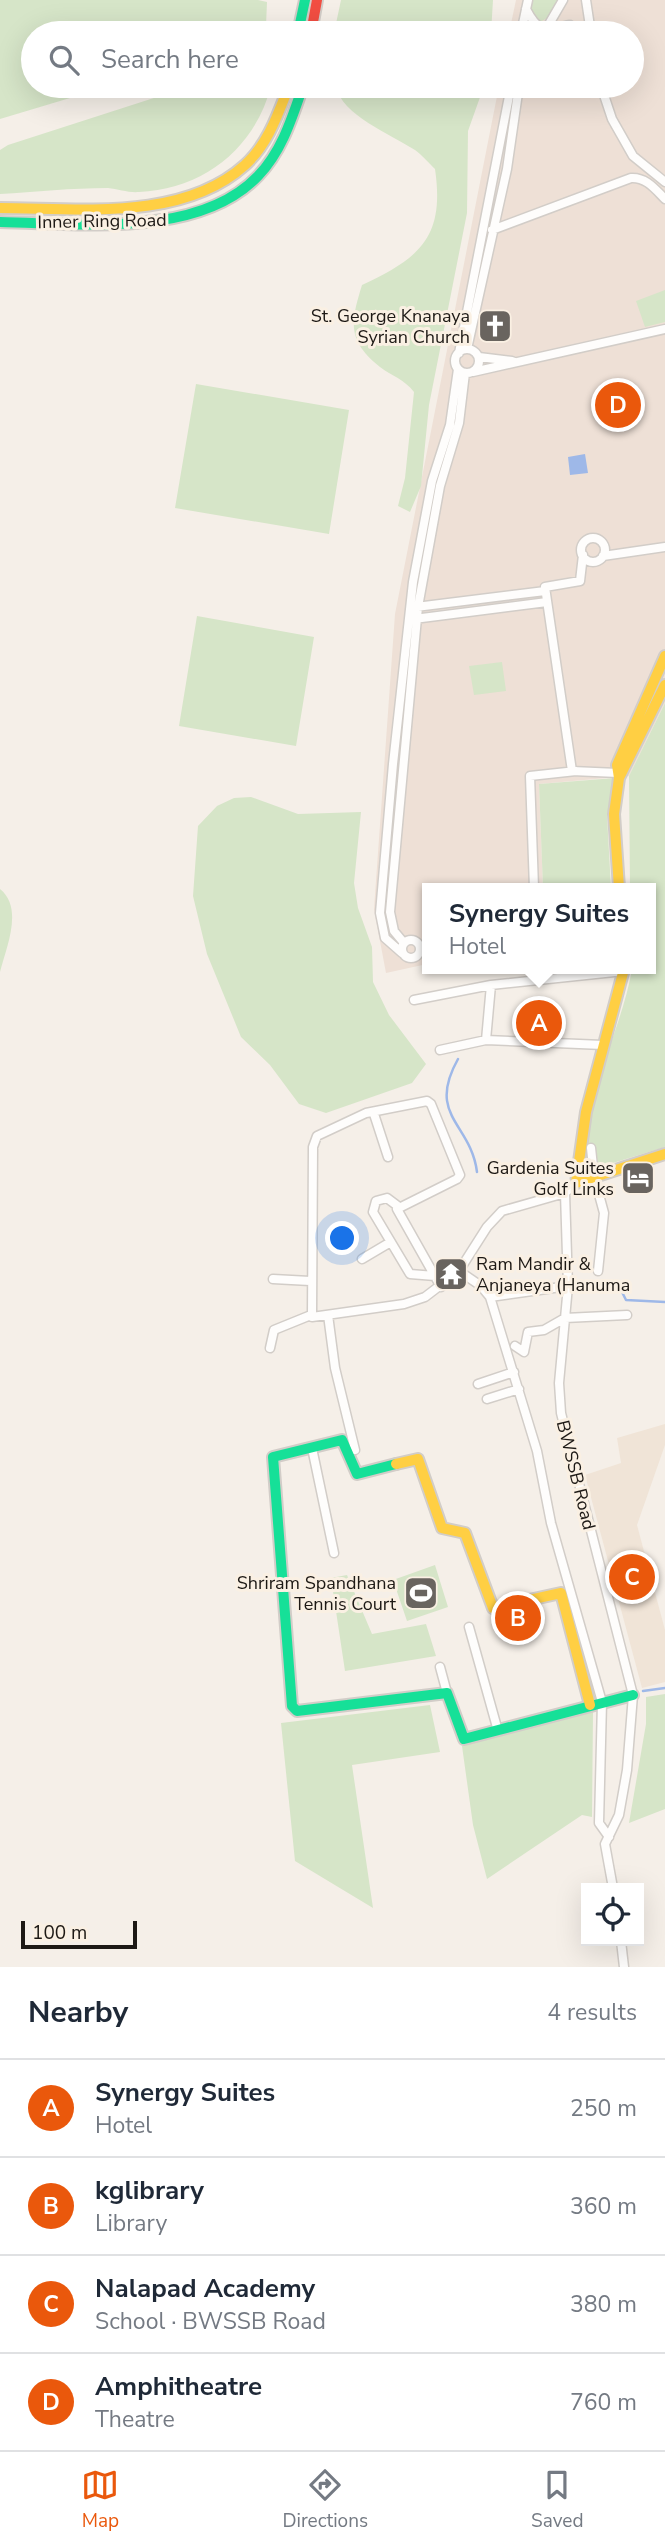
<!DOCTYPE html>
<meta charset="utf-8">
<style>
:root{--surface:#fff;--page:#f2f2f3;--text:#1f2937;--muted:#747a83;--line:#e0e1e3;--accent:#ea580c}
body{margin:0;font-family:"Nunito Sans",sans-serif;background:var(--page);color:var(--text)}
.controls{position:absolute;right:21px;bottom:21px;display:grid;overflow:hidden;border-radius:0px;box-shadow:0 7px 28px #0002}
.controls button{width:63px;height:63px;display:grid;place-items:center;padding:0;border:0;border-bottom:2px solid var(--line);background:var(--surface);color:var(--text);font:35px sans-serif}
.scale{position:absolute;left:21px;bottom:18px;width:116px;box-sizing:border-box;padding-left:7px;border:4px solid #1d1915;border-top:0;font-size:19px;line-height:24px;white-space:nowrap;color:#1d1915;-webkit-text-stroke:5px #faf0e3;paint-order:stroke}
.you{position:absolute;left:343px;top:1239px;width:24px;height:24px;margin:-18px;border:5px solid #fff;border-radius:50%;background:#1a73e8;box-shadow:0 0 0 10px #1a73e833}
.badge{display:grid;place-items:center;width:46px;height:46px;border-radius:50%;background:var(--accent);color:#fff;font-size:23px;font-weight:700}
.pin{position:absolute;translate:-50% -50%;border:4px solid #fff;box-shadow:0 2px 7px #0006}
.popup{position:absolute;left:422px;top:883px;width:234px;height:91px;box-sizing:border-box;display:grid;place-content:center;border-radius:0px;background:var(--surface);filter:drop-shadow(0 2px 5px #0005);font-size:23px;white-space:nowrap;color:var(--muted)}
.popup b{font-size:26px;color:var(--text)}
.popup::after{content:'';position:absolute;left:50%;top:100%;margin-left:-14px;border:14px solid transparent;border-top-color:var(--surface)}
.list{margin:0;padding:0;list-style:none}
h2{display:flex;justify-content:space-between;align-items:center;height:91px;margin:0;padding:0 28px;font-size:30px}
h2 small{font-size:23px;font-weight:400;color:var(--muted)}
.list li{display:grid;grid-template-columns:46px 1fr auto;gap:21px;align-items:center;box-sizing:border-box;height:98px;padding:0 28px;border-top:2px solid var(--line)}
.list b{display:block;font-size:26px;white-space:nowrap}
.list p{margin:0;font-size:23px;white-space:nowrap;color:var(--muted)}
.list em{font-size:23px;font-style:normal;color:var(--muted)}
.icon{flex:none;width:38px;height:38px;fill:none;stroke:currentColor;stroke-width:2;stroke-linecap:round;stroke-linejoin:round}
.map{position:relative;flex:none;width:665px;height:1967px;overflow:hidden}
.search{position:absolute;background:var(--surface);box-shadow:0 7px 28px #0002;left:21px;right:21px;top:21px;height:77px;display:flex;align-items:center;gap:18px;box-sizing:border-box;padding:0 24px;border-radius:38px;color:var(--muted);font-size:26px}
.sheet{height:483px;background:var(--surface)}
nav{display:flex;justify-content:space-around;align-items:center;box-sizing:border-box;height:98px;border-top:2px solid var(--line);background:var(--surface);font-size:19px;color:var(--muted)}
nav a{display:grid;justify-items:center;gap:4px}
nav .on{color:var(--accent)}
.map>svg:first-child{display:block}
.commercial{fill:#eee0d6}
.built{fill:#f0e4d7}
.green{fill:#d6e5c8}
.water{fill:#9eb8e8}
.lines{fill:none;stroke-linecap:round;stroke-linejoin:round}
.stream{stroke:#9eb8e8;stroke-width:2.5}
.street-casing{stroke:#d2cdc8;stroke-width:11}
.fast-casing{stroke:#d2cdc8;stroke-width:14}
.slow-casing{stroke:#d2cdc8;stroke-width:14}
.jam-casing{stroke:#d2cdc8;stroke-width:14}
.street{stroke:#fefdfc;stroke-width:8}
.fast{stroke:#16e098;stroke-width:10}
.slow{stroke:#ffcf43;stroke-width:10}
.jam{stroke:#f24e42;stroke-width:10}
.labels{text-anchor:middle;stroke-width:6;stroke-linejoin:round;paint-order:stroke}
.street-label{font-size:18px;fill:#1d1915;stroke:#faf0e3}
.poi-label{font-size:18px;fill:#1d1915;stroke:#faf0e3;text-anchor:end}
</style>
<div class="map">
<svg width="665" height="1967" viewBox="0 0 665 1967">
<rect width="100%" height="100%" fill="#f5efe8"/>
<path class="commercial" d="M516 0H665V703L629 776 539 784 543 888H427V964L386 973 374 909 395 614 499 86H632V33H509Z"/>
<path class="built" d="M665 1424V1445L637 1525 665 1630V1682L642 1688 585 1475 621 1463 617 1438Z"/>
<path class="green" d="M0 0H258L267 2 266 26 254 33H33V86H110L0 119Z
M341 0H493L491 33H334Z
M530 0H560L547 18 540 22 532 16Z
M191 86H271C255 148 204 189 139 192 129 193 118 189 108 188 72 188 35 192 0 194V150L8 145Z
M336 86H484L468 131 467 213 429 405 421 486 410 512 398 506 405 478 414 392C404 379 392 376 380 367 346 340 351 321 362 285 420 258 445 237 435 169 429 163 422 155 415 150 392 135 341 115 336 86Z
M665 290V322L645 327 636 301Z
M196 384 349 410 329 534 175 508Z
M197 616 314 637 296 746 179 726Z
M502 662 506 691 474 695 469 666Z
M665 703V1147L590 1170C578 1102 621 1035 632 969H651V888H630L629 776Z
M615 778 607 816 611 888H543L539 784Z
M251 797 298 814 361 812 354 883 358 908 372 947 373 982 389 1015 426 1064 412 1083 326 1113 299 1104 270 1065 241 1037 207 954 193 896 198 826 217 806 234 798Z
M0 889C24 908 6 948 0 972Z
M435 1565 448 1607 407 1621 393 1580Z
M347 1575 372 1634 426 1624 436 1656 345 1671 331 1578Z
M665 1694V1809L629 1823 646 1724V1697Z
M430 1705 440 1752 352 1765 373 1908 295 1861 281 1723Z
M593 1712 592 1817 582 1815 487 1879 473 1825 462 1746Z"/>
<path class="water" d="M585 454 588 473 570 475 568 457Z"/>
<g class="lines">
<path class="stream" d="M458 1059C426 1116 471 1123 477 1172
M573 1289 606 1287 622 1292 626 1300 665 1302
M643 1691 665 1688"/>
<g class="street-casing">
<path id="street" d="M586 0 591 33
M526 9C539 34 545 30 570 25L579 33
M545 31 563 0
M521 33 528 0
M601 86 612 119 633 156 665 182
M492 230 631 178C646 177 655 189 665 199
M467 349 507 169 519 86
M455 361a12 12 0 1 1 24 0a12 12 0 1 1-24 0Z
M459 353 511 86
M479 357 512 361
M473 372 665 329
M581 550a12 12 0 1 1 24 0a12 12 0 1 1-24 0Z
M583 555 580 581 545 587 572 771 618 773
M603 556 665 547
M416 607 545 591
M414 619 547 602
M534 888 530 776 576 771
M402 949a9 9 0 1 1 18 0a9 9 0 1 1-18 0Z
M404 943 394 931 390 912 418 607 440 486 459 423 465 373
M402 953 385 938 380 913 393 764 413 582 432 481 450 425 458 369
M414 1000 491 985 624 971
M486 1040 491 985
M440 1050 486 1040 603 1045
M374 1114 388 1157
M591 1148 594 1176 604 1213 598 1271
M576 1183 565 1193 568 1286 559 1383 561 1413 633 1695 627 1770 619 1815 605 1844 613 1888
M399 1207 387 1198 376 1201 373 1212 410 1274 435 1276
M362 1259 389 1243
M459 1271 481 1286 490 1297 537 1451 551 1523 602 1702 599 1823 609 1837
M273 1279 310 1281
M441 1287 397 1209 457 1179 460 1175 431 1104 427 1101 366 1113 317 1136 313 1147 312 1317 404 1304 425 1297 459 1271 487 1227 502 1211 565 1193
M490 1297 568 1286
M328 1315 335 1368 355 1450
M515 1346 524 1352 528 1332 544 1330 565 1318 627 1315
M270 1348 274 1330 311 1315
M478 1384 514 1372
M487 1399 519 1389
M312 1448 334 1553
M469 1627 498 1731
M440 1667 447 1693
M621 1941 624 1967"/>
</g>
<g class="fast-casing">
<path id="fast" d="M298 33 305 0
M0 222C79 223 198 239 258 176 282 151 292 118 303 86
M396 1464 357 1474 342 1440 273 1457 292 1706 297 1711 447 1693 464 1739 633 1695"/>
</g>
<g class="slow-casing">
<path id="slow" d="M0 208C77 208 182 222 245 165 268 144 278 114 289 86
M619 778 617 765 665 656
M619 888 614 814 619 778 665 685
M624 969 586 1112 576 1183 665 1154
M396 1464 418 1459 442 1528 465 1533 493 1608 561 1593 590 1705"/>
</g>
<g class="jam-casing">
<path id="jam" d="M311 33 317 0"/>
</g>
<use href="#street" class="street"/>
<use href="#fast" class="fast"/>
<use href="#slow" class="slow"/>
<use href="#jam" class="jam"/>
</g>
<defs>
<g id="church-square" transform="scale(1.75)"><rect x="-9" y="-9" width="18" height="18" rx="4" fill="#69645f" stroke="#faf0e3"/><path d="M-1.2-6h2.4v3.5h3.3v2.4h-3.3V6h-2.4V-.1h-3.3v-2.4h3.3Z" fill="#fff"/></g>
<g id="hotel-square" transform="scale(1.75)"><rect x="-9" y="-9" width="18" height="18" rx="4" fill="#69645f" stroke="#faf0e3"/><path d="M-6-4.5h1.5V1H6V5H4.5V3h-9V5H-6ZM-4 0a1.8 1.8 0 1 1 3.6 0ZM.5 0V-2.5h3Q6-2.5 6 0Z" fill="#fff"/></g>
<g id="temple-square" transform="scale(1.75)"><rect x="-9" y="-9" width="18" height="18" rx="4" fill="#69645f" stroke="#faf0e3"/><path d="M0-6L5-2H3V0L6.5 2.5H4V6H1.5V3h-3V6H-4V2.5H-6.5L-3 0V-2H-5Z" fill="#fff"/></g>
<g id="stadium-square" transform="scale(1.75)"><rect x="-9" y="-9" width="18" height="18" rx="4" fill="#69645f" stroke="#faf0e3"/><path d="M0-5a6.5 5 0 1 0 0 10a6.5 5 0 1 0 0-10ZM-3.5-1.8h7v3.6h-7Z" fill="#fff"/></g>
</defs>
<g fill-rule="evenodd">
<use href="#church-square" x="495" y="326"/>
<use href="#hotel-square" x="638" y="1178"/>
<use href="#temple-square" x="451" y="1274"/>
<use href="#stadium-square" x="421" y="1593"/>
</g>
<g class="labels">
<g class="street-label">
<text transform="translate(102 221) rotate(-1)" y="6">Inner Ring Road</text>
<text transform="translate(576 1475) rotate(76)" y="6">BWSSB Road</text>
</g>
<g class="poi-label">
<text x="470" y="322">St. George Knanaya<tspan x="470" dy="21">Syrian Church</tspan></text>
<text x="614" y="1174">Gardenia Suites<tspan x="614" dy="21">Golf Links</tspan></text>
<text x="476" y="1270" text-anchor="start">Ram Mandir &amp;<tspan x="476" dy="21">Anjaneya (Hanuma</tspan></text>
<text x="396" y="1589">Shriram Spandhana<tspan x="396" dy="21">Tennis Court</tspan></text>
</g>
</g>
</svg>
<div class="controls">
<button><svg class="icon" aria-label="locate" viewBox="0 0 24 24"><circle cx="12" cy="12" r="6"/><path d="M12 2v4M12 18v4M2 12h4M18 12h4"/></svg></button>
</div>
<div class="scale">100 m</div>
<div class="you"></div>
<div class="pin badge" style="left:539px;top:1023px">A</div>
<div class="popup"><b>Synergy Suites</b>Hotel</div>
<div class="pin badge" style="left:518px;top:1618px">B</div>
<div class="pin badge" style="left:632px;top:1577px">C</div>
<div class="pin badge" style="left:618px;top:405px">D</div>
<div class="search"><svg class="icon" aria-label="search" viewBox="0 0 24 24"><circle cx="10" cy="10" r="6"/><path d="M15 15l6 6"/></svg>Search here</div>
</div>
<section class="sheet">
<h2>Nearby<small>4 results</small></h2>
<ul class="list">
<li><span class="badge">A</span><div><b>Synergy Suites</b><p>Hotel</p></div><em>250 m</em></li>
<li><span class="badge">B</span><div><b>kglibrary</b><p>Library</p></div><em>360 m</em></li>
<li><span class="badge">C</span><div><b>Nalapad Academy</b><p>School · BWSSB Road</p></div><em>380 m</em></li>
<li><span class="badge">D</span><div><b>Amphitheatre</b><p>Theatre</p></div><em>760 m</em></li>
</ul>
</section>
<nav>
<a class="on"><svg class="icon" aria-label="map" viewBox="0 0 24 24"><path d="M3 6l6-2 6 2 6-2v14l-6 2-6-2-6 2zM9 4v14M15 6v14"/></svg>Map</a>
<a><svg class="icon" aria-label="directions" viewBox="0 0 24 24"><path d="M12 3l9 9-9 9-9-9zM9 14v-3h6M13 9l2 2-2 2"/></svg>Directions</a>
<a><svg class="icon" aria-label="saved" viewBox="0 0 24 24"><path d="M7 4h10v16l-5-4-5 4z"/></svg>Saved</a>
</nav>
